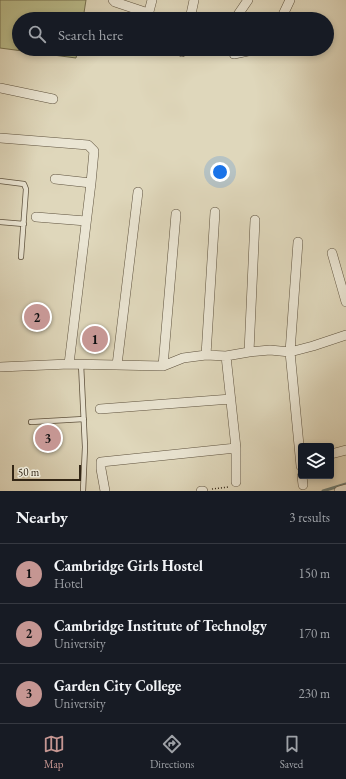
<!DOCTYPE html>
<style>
:root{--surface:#171b24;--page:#242831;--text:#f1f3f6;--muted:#9ea1a6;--line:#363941;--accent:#c59692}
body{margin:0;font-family:"EB Garamond",serif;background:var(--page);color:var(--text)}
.controls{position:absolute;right:12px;bottom:12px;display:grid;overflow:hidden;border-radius:4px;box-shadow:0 2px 6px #0003}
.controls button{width:36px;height:36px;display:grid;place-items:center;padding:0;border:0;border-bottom:1px solid var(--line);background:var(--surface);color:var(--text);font:20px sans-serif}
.scale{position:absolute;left:12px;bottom:10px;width:69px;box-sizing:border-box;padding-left:4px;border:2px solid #332615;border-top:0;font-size:11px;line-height:14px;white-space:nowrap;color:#332615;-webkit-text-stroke:3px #eae5d3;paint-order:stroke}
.you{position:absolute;left:220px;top:172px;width:14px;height:14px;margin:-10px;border:3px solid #fff;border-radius:50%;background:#1a73e8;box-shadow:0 0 0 6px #1a73e833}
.badge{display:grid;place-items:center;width:26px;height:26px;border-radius:50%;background:var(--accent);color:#111;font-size:13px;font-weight:700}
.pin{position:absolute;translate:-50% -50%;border:2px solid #fff;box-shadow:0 1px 4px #0006}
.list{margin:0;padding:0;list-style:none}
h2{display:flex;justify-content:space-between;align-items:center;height:52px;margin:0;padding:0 16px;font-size:17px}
h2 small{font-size:13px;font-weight:400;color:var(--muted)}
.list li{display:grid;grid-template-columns:26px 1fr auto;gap:12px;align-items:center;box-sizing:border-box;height:60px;padding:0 16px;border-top:1px solid var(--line)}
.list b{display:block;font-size:15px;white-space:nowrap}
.list p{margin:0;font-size:13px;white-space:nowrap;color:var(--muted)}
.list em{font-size:13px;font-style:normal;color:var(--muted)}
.icon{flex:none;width:22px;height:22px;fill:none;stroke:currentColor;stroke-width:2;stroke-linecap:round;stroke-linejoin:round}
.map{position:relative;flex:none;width:346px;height:491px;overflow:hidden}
.search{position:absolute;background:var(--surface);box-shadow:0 2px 6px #0003;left:12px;right:12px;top:12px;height:44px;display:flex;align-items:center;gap:10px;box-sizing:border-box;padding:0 14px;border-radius:22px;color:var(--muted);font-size:15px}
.sheet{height:232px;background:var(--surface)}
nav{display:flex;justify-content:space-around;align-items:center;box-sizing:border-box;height:56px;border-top:1px solid var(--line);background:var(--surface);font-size:11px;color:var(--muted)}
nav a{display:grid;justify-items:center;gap:2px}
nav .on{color:var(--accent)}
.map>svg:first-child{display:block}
.green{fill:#babc8b;stroke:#767150}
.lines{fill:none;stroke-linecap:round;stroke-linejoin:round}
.stream{stroke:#6e7e76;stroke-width:3}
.service-casing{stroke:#5e523e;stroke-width:6}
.minor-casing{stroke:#5e523e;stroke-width:10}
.path{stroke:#332615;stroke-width:1.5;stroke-dasharray:1 2;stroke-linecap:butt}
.service{stroke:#eae5d3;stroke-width:4.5}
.minor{stroke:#eae5d3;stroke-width:9}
</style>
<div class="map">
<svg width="346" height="491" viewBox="0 0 346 491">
<rect width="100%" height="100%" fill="#dfd7bb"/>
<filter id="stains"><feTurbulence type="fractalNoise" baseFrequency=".005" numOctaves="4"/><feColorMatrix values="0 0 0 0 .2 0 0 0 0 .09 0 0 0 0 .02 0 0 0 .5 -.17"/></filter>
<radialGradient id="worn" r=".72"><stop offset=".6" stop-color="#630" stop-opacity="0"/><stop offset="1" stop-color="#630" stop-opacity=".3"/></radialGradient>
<path class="green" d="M0 0H86L83 19H19V49H78L76 58 0 48Z"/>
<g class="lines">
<path class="stream" d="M323 491 346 484"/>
<g class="service-casing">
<path id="service" d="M0 181 24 184 26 189 21 257
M0 222 24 224
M81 364 85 447 83 491
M31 422 84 419"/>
</g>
<g class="minor-casing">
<path id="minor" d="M113 0 115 2 148 13
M147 19 152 0
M190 19 194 0
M235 19 248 0
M281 19 290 0
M232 49 234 54 258 49
M182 52 183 49
M0 88 53 99
M0 138 88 145 94 151 91 183 69 364
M55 179 91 183
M36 217 86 221
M298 242 290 352 301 466
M332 253 346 302
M249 352 255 220
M206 355 215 212
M226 356 236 448V482
M117 365 138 192
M163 366 176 214
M0 367 69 364 163 366 183 358 206 355 226 356 249 352 270 350 290 352 313 346 346 335
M100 409 231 399
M331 454 346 450
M302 476 303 485
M105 491 101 469V462L236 448
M201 491H203
M339 491 346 489"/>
</g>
<path class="path" d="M212 489 228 487"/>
<use href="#service" class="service"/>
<use href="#minor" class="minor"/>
</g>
<rect width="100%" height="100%" filter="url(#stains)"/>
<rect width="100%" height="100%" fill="url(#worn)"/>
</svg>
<div class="controls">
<button><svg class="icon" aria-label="layers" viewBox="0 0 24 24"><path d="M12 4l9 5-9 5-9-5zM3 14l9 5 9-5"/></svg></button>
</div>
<div class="scale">50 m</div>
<div class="you"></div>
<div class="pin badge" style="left:95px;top:339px">1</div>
<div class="pin badge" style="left:37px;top:317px">2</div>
<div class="pin badge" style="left:48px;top:438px">3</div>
<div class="search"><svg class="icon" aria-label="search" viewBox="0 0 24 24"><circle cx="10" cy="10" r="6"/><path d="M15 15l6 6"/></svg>Search here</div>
</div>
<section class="sheet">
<h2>Nearby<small>3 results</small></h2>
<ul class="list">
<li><span class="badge">1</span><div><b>Cambridge Girls Hostel</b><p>Hotel</p></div><em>150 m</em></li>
<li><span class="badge">2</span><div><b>Cambridge Institute of Technolgy</b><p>University</p></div><em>170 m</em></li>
<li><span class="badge">3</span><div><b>Garden City College</b><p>University</p></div><em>230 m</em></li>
</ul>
</section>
<nav>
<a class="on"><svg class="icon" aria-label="map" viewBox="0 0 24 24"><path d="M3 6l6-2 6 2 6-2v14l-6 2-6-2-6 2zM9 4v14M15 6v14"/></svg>Map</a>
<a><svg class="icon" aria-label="directions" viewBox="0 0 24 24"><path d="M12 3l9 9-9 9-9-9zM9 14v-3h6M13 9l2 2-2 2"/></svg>Directions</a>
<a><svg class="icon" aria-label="saved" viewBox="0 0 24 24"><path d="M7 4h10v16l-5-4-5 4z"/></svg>Saved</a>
</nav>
